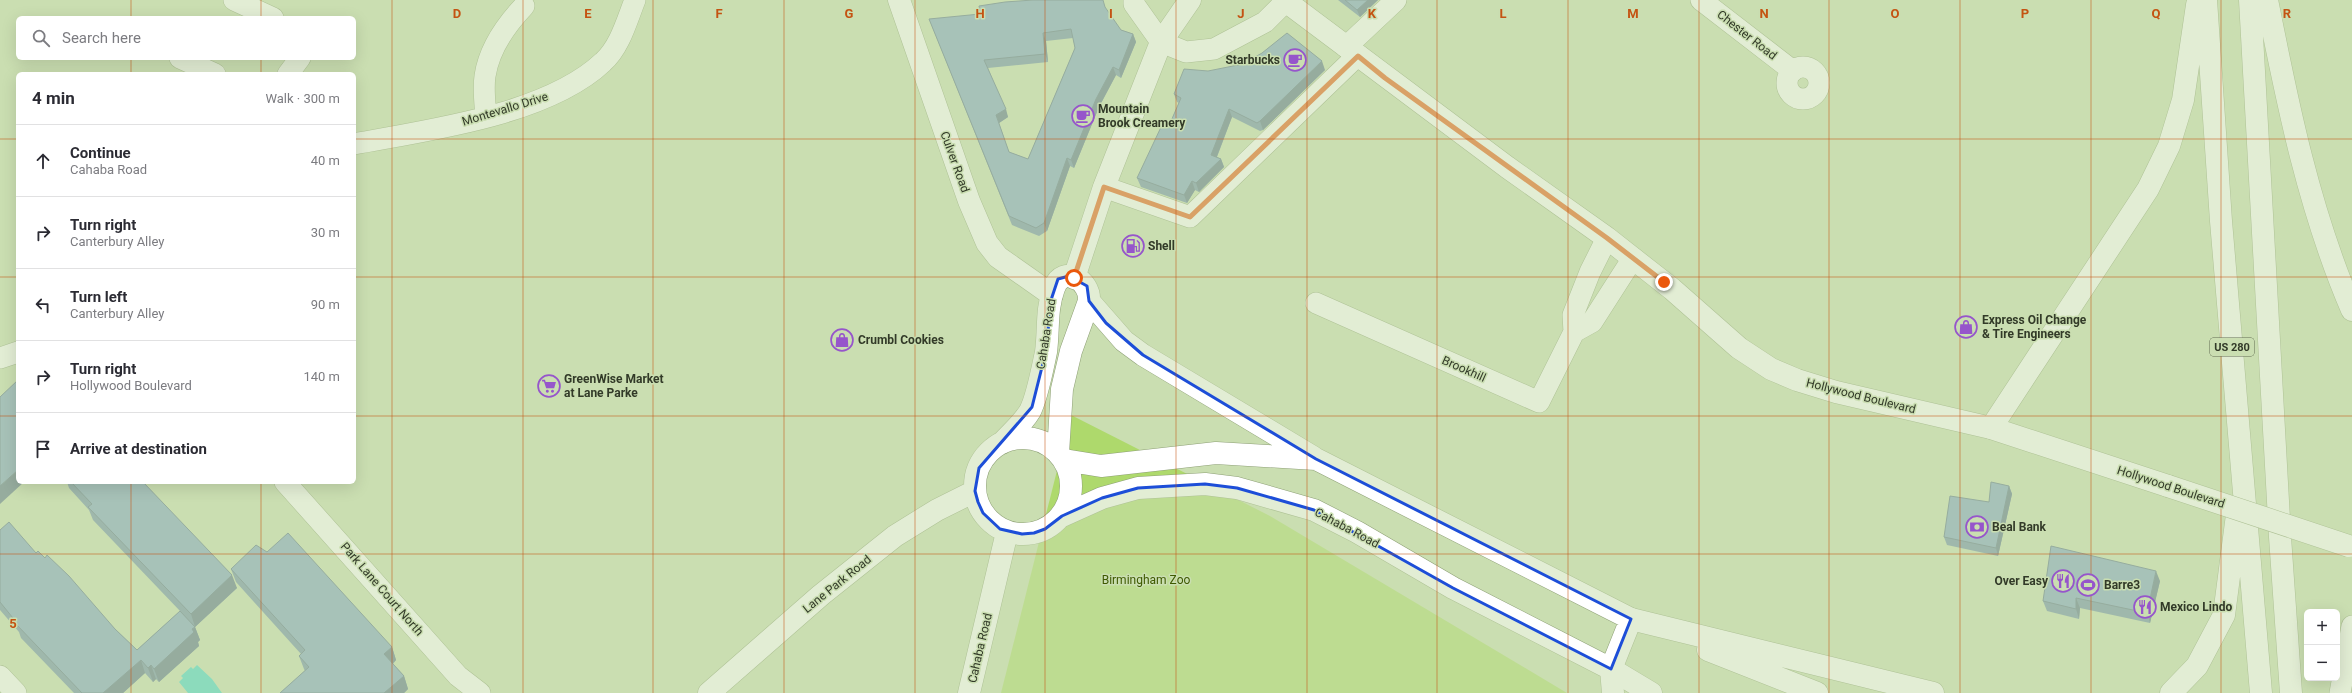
<!DOCTYPE html>
<meta charset="utf-8">
<style>
:root{--surface:#fff;--page:#f7f7f7;--text:#2b2b33;--muted:#7c7c81;--line:#e1e1e2}
body{margin:0;font-family:Roboto,sans-serif;background:var(--page);color:var(--text)}
.controls{position:absolute;right:12px;bottom:12px;display:grid;overflow:hidden;border-radius:6px;box-shadow:0 4px 16px #0002}
.controls button{width:36px;height:36px;display:grid;place-items:center;padding:0;border:0;border-bottom:1px solid var(--line);background:var(--surface);color:var(--text);font:20px sans-serif}
.stop{position:absolute;width:12px;height:12px;margin:-9px;border:3px solid #ea580c;border-radius:50%;background:#fff}
.stop.end{background:#ea580c;border-color:#fff;box-shadow:0 1px 4px #0008}
.list{margin:0;padding:0;list-style:none}
h2{display:flex;justify-content:space-between;align-items:center;height:52px;margin:0;padding:0 16px;font-size:17px}
h2 small{font-size:13px;font-weight:400;color:var(--muted)}
.list li{display:grid;grid-template-columns:26px 1fr auto;gap:12px;align-items:center;box-sizing:border-box;height:72px;padding:0 16px;border-top:1px solid var(--line)}
.list b{display:block;font-size:15px;white-space:nowrap}
.list p{margin:0;font-size:13px;white-space:nowrap;color:var(--muted)}
.list em{font-size:13px;font-style:normal;color:var(--muted)}
.icon{flex:none;width:22px;height:22px;fill:none;stroke:currentColor;stroke-width:2;stroke-linecap:round;stroke-linejoin:round}
.map{position:relative;flex:none;width:2352px;height:693px;overflow:hidden}
.search{position:absolute;background:var(--surface);box-shadow:0 4px 16px #0002;left:16px;top:16px;width:340px;height:44px;display:flex;align-items:center;gap:10px;box-sizing:border-box;padding:0 14px;border-radius:6px;color:var(--muted);font-size:15px}
.panel{position:absolute;background:var(--surface);box-shadow:0 4px 16px #0002;left:16px;top:72px;width:340px;height:412px;border-radius:6px}
.map>svg:first-child{display:block}
.green{fill:#aed96c}
.water{fill:#40d8cb}
.lines{fill:none;stroke-linecap:round;stroke-linejoin:round}
.street-casing{stroke:#8ea076;stroke-width:22}
.secondary-casing{stroke:#8ea076;stroke-width:23}
.highway-casing{stroke:#8ea076;stroke-width:23}
.street{stroke:#fff;stroke-width:21}
.secondary{stroke:#fff;stroke-width:22}
.highway{stroke:#fff;stroke-width:22}
.secondary-bridge-casing{stroke:#8ea076;stroke-width:23;stroke-linecap:butt}
.secondary-bridge{stroke:#fff;stroke-width:22}
.wall{fill:#6b8aa7;fill-rule:evenodd}
.shaded-wall{fill:#577088}
.building{fill:#7ca0c2;stroke:#577088;fill-rule:evenodd}
.route{stroke:#ea580c;stroke-width:5}
.marked{fill:none;stroke:#1d4ed8;stroke-width:3;stroke-linejoin:round}
.grid{fill:none;stroke:#c45312;stroke-width:1;stroke-opacity:0.55}
.labels{text-anchor:middle;stroke-width:3;stroke-linejoin:round;paint-order:stroke}
.shield{fill:#cadeb1;stroke:#606b51;stroke-width:1}
.shield-label{font-size:11px;font-weight:bold;fill:#323a28}
.street-label{font-size:12px;fill:#323a28;stroke:#cadeb1}
.poi-label{font-size:12px;font-weight:bold;fill:#323a28;stroke:#cadeb1;text-anchor:start}
.park-label{font-size:12px;fill:#3f5a00;stroke:#cadeb1}
.grid-label{font-size:13px;text-anchor:middle;font-weight:bold;fill:#c45312;stroke:#cadeb1;stroke-width:3;stroke-linejoin:round;paint-order:stroke}
</style>
<div class="map">
<svg width="2352" height="693" viewBox="0 0 2352 693">
<rect width="100%" height="100%" fill="#cadeb1"/>
<path class="green" d="M1071 415 1270 516 1567 693H1001Z"/>
<path class="water" d="M197 665 212 679 222 693H188L179 682 183 678 181 676 191 667 193 669Z"/>
<g class="lines">
<g class="street-casing">
<path id="street" d="M234 0 273 18
M1134 0V4L1161 42 1186 52 1214 49 1265 22 1287 0
M1701 0 1793 71
M1346 47 1396 0
M180 58 215 74
M1787 83a16 16 0 1 1 32 0a16 16 0 1 1-32 0Z
M288 74 300 58
M486 117C485 104 483 89 485 76 489 49 506 25 524 6
M354 144C428 130 547 115 603 62 620 47 627 20 635 0
M1104 187 1190 217 1358 55
M1316 303 1539 402 1574 332 1573 315 1590 272 1607 238
M1574 332 1592 322 1633 258
M0 358 18 352
M285 482 458 676 480 693
M0 676 16 693
M2340 693 2352 626"/>
</g>
<g class="secondary-casing">
<path id="secondary" d="M899 0 969 201 987 243 998 257 1052 295
M1284 0 1507 167 1607 238 1672 289 1739 348 1771 369 1797 380 1836 392 1991 428 2168 486
M1074 278 1104 187 1161 42 1190 0
M1089 301 1124 341 1143 355 1313 457
M975 486a48 48 0 1 1 96 0a48 48 0 1 1-96 0Z
M1002 443C1011 433 1023 423 1030 411 1037 398 1043 366 1046 352 1049 330 1046 309 1054 288 1063 263 1091 281 1089 301L1071 351 1062 389 1058 453
M1064 460 1101 466 1216 453 1316 459 1631 619 1611 669 1613 693
M1062 516 1102 498 1138 488 1205 484 1237 488 1314 510 1357 532 1453 588 1611 669
M709 693 821 595 895 536 937 510 975 491
M969 693 1007 532"/>
</g>
<g class="highway-casing">
<path id="highway" d="M2206 0 2221 221 2261 693
M2250 0 2280 537 2291 693
M2267 0C2288 106 2309 210 2352 310
M1991 428 2148 189 2169 146 2183 100 2197 5
M1631 619 1933 693
M1708 650 1817 693
M1611 669 1651 693
M2171 693 2197 666 2224 615 2237 515"/>
</g>
<use href="#street" class="street"/>
<use href="#secondary" class="secondary"/>
<use href="#highway" class="highway"/>
<g class="secondary-bridge-casing">
<path id="secondary-bridge" d="M2168 486 2349 546"/>
</g>
<use href="#secondary-bridge" class="secondary-bridge"/>
</g>
<path class="wall" d="M1338 0H1378L1360 17Z
M929 19 1121 30 1133 34 1136 42 1121 78 1116 75 1099 107 1074 168 1070 166 1047 231 1039 236 1012 225ZM1073 38 1075 48 1028 159 1009 152 999 123 1008 117 988 68 1048 62 1046 41Z
M1325 70 1263 130 1260 131 1232 117 1217 157 1221 159 1224 167 1199 192 1195 190 1187 203 1141 187 1137 178 1168 128 1179 103 1177 102 1174 94 1208 71Z
M67 482H143L237 588 195 627 193 625 195 627 200 640 198 642 199 646 159 682 156 679 153 682 145 673 123 693H74L21 638 19 632 0 610V530L36 553 137 650 180 611 93 520 89 510 69 488Z
M2009 486 2012 494 1998 556 1947 545 1944 537 1989 502Z
M231 569 392 647 396 660 393 664 404 676 408 689 404 693H280L305 671 304 669 299 656 301 654 236 582Z
M2160 581 2150 623 2080 608 2079 619 2047 611 2043 601Z"/>
<path class="shaded-wall" d="M1368 0H1378L1360 17 1357 10Z
M1043 33 1046 41 1048 62 1045 54Z
M1133 34 1136 42 1121 78 1119 70Z
M1322 61 1325 70 1263 130 1260 121Z
M1113 67 1116 75 1099 107 1074 168 1071 160 1096 99Z
M1006 109 1008 117 999 123 996 115Z
M1229 109 1232 117 1214 164 1211 155Z
M1067 158 1070 166 1047 231 1044 223Z
M1221 159 1224 167 1199 192 1196 183Z
M1192 181 1195 190 1187 203 1184 195Z
M18 470V482H24L0 504V486Z
M2009 486 2012 494 1998 556 1996 548Z
M2156 571 2160 581 2150 623 2147 613Z
M232 575 237 588 195 627 191 614Z
M2076 598 2080 608 2079 619 2076 609Z
M195 627 200 640 198 642 199 646 159 682 154 669Z
M392 647 396 660 389 667 384 654Z
M141 660 145 673 123 693H103Z
M151 665 156 679 153 682 148 668Z
M404 676 408 689 404 693H384Z"/>
<path class="building" d="M1033 0H1103L1105 7 1121 30 1133 34 1119 70 1113 67 1096 99 1071 160 1067 158 1044 223 1036 228 1009 216 929 19 980 14 979 6 1005 2ZM1071 29 1075 48 1028 159 1009 152 996 115 1006 109 984 60 1045 54 1043 33Z
M1345 0H1368L1357 10Z
M1287 33 1322 61 1260 121 1257 123 1229 109 1211 155 1221 159 1196 183 1192 181 1184 195 1137 178 1162 125 1168 128 1181 98 1174 94 1184 69 1208 71 1243 64 1262 53Z
M18 380V470L0 486V397Z
M71 482H143L232 575 191 614 88 507 92 504Z
M1991 482 2009 486 1996 548 1944 537 1950 496 1989 502Z
M9 522 36 553 38 551 45 558 47 555 69 576 115 629 137 650 180 611 195 627 192 629 194 632 154 669 151 665 148 668 141 660 103 693H82L16 624 17 623 0 602V530Z
M288 533 392 647 384 654 404 676 384 693H280L309 667 299 656 305 650 231 569 256 545 267 552Z
M2051 546 2156 571 2147 613 2076 598V609L2043 601Z"/>
<g class="lines">
<path class="route" d="M1074 278 1104 187 1190 217 1358 56 1385 78 1607 238 1664 282"/>
</g>
<path d="M0 0H2352V693H0ZM1069 276 1087 286 1089 301 1106 323 1143 355 1316 459 1631 619 1611 669 1453 588 1314 510 1237 488 1205 484 1138 488 1102 498 1062 516 1045 529 1034 533 1022 534 1000 529 983 513 978 502 975 491 979 468 1032 407 1046 351 1051 300 1058 279Z" fill="#cadeb1" fill-opacity=".55" fill-rule="evenodd"/>
<path class="marked" d="M1069 276 1087 286 1089 301 1106 323 1143 355 1316 459 1631 619 1611 669 1453 588 1314 510 1237 488 1205 484 1138 488 1102 498 1062 516 1045 529 1034 533 1022 534 1000 529 983 513 978 502 975 491 979 468 1032 407 1046 351 1051 300 1058 279Z"/>
<path class="grid" d="M131 0V18M261 0V18M392 0V693M523 0V693M653 0V693M784 0V693M915 0V693M1045 0V693M1176 0V693M1307 0V693M1437 0V693M1568 0V693M1699 0V693M1829 0V693M1960 0V693M2091 0V693M2221 0V693M131 58V74M261 58V74M0 139H18M354 139H2352M0 277H18M354 277H2352M0 416H18M354 416H2352M131 482V693M261 482V693M0 554H2352"/>
<defs>
<g id="cafe-ring" transform="scale(1.15)"><circle r="9.5" fill="#cadeb1" stroke="#9655cb" stroke-width="1.5"/><path d="M-5.5-4.5H6V0H3Q3 3.5 0 3.5H-2.5Q-5.5 3.5-5.5 0ZM3-3.2v2h1.7v-2ZM-6 4.5H4V6H-6Z" fill="#9655cb"/></g>
<g id="fuel-ring" transform="scale(1.15)"><circle r="9.5" fill="#cadeb1" stroke="#9655cb" stroke-width="1.5"/><path d="M-5.5-6h7V0h2V4h1.3V-2.5L3-4.5l.8-.8L6-3V5H2.5V1h-1V6h-7ZM-4.2-4.7v3.2H.2V-4.7Z" fill="#9655cb"/></g>
<g id="shop-ring" transform="scale(1.15)"><circle r="9.5" fill="#cadeb1" stroke="#9655cb" stroke-width="1.5"/><path d="M-5-2.5h2.3a2.7 3.5 0 0 1 5.4 0H5L5.5 6h-11ZM-1.5-2.5h3a1.5 2.3 0 0 0-3 0Z" fill="#9655cb"/></g>
<g id="supermarket-ring" transform="scale(1.15)"><circle r="9.5" fill="#cadeb1" stroke="#9655cb" stroke-width="1.5"/><path d="M-6-5.5h2.5l.6 2H6L4.5 2H-2.5L-4.4-4H-6ZM-1.5 3.2a1.3 1.3 0 1 0 .1 0ZM3 3.2a1.3 1.3 0 1 0 .1 0Z" fill="#9655cb"/></g>
<g id="bank-ring" transform="scale(1.15)"><circle r="9.5" fill="#cadeb1" stroke="#9655cb" stroke-width="1.5"/><path d="M-6-4H6V4H-6ZM0-2.3a2.3 2.3 0 1 0 0 4.6a2.3 2.3 0 1 0 0-4.6Z" fill="#9655cb"/></g>
<g id="restaurant-ring" transform="scale(1.15)"><circle r="9.5" fill="#cadeb1" stroke="#9655cb" stroke-width="1.5"/><path d="M-5-6h1v4h1v-4h1v4h1v-4h1v5L-1.5 .5V6h-2V.5L-5-1ZM5-6V6H3V1.5H1.5Q1.5-4 5-6Z" fill="#9655cb"/></g>
<g id="stadium-ring" transform="scale(1.15)"><circle r="9.5" fill="#cadeb1" stroke="#9655cb" stroke-width="1.5"/><path d="M0-5a6.5 5 0 1 0 0 10a6.5 5 0 1 0 0-10ZM-3.5-1.8h7v3.6h-7Z" fill="#9655cb"/></g>
</defs>
<g fill-rule="evenodd">
<use href="#cafe-ring" x="1295" y="60"/>
<use href="#cafe-ring" x="1083" y="116"/>
<use href="#fuel-ring" x="1133" y="246"/>
<use href="#shop-ring" x="1966" y="327"/>
<use href="#shop-ring" x="842" y="340"/>
<use href="#supermarket-ring" x="549" y="386"/>
<use href="#bank-ring" x="1977" y="527"/>
<use href="#restaurant-ring" x="2063" y="581"/>
<use href="#stadium-ring" x="2088" y="585"/>
<use href="#restaurant-ring" x="2145" y="607"/>
</g>
<g class="labels">
<rect class="shield" x="2210" y="338" width="44" height="18" rx="3"/>
<g class="shield-label">
<text x="2232" y="351">US 280</text>
</g>
<g class="street-label">
<text transform="translate(1747 35) rotate(38)" y="4">Chester Road</text>
<text transform="translate(505 109) rotate(-17)" y="4">Montevallo Drive</text>
<text transform="translate(955 162) rotate(70)" y="4">Culver Road</text>
<text transform="translate(1046 334) rotate(-81)" y="4">Cahaba Road</text>
<text transform="translate(1464 369) rotate(24)" y="4">Brookhill</text>
<text transform="translate(1861 396) rotate(14)" y="4">Hollywood Boulevard</text>
<text transform="translate(2171 487) rotate(18)" y="4">Hollywood Boulevard</text>
<text transform="translate(1347 528) rotate(28)" y="4">Cahaba Road</text>
<text transform="translate(837 584) rotate(-39)" y="4">Lane Park Road</text>
<text transform="translate(382 589) rotate(49)" y="4">Park Lane Court North</text>
<text transform="translate(980 648) rotate(-77)" y="4">Cahaba Road</text>
</g>
<g class="poi-label">
<text x="1280" y="64" text-anchor="end">Starbucks</text>
<text x="1098" y="113">Mountain<tspan x="1098" dy="14">Brook Creamery</tspan></text>
<text x="1148" y="250">Shell</text>
<text x="1982" y="324">Express Oil Change<tspan x="1982" dy="14">&amp; Tire Engineers</tspan></text>
<text x="858" y="344">Crumbl Cookies</text>
<text x="564" y="383">GreenWise Market<tspan x="564" dy="14">at Lane Parke</tspan></text>
<text x="1992" y="531">Beal Bank</text>
<text x="2048" y="585" text-anchor="end">Over Easy</text>
<text x="2104" y="589">Barre3</text>
<text x="2160" y="611">Mexico Lindo</text>
</g>
<g class="park-label">
<text x="1146" y="584">Birmingham Zoo</text>
</g>
</g>
<g class="grid-label">
<text x="457" y="18">D</text>
<text x="588" y="18">E</text>
<text x="719" y="18">F</text>
<text x="849" y="18">G</text>
<text x="980" y="18">H</text>
<text x="1111" y="18">I</text>
<text x="1241" y="18">J</text>
<text x="1372" y="18">K</text>
<text x="1503" y="18">L</text>
<text x="1633" y="18">M</text>
<text x="1764" y="18">N</text>
<text x="1895" y="18">O</text>
<text x="2025" y="18">P</text>
<text x="2156" y="18">Q</text>
<text x="2287" y="18">R</text>
<text x="13" y="628">5</text>
</g>
</svg>
<div class="controls">
<button>+</button>
<button>−</button>
</div>
<div class="stop" style="left:1074px;top:278px"></div>
<div class="stop end" style="left:1664px;top:282px"></div>
<div class="search"><svg class="icon" aria-label="search" viewBox="0 0 24 24"><circle cx="10" cy="10" r="6"/><path d="M15 15l6 6"/></svg>Search here</div>
<section class="panel">
<h2>4 min<small>Walk · 300 m</small></h2>
<ul class="list">
<li><svg class="icon" aria-label="ahead" viewBox="0 0 24 24"><path d="M12 20V5M6 11l6-6 6 6"/></svg><div><b>Continue</b><p>Cahaba Road</p></div><em>40 m</em></li>
<li><svg class="icon" aria-label="right" viewBox="0 0 24 24"><path d="M7 20v-9h11M14 6l5 5-5 5"/></svg><div><b>Turn right</b><p>Canterbury Alley</p></div><em>30 m</em></li>
<li><svg class="icon" aria-label="left" viewBox="0 0 24 24"><path d="M17 20v-9H6M10 6l-5 5 5 5"/></svg><div><b>Turn left</b><p>Canterbury Alley</p></div><em>90 m</em></li>
<li><svg class="icon" aria-label="right" viewBox="0 0 24 24"><path d="M7 20v-9h11M14 6l5 5-5 5"/></svg><div><b>Turn right</b><p>Hollywood Boulevard</p></div><em>140 m</em></li>
<li><svg class="icon" aria-label="arrive" viewBox="0 0 24 24"><path d="M6 21V4h12l-3 4 3 4H6"/></svg><div><b>Arrive at destination</b></div></li>
</ul>
</section>
</div>
